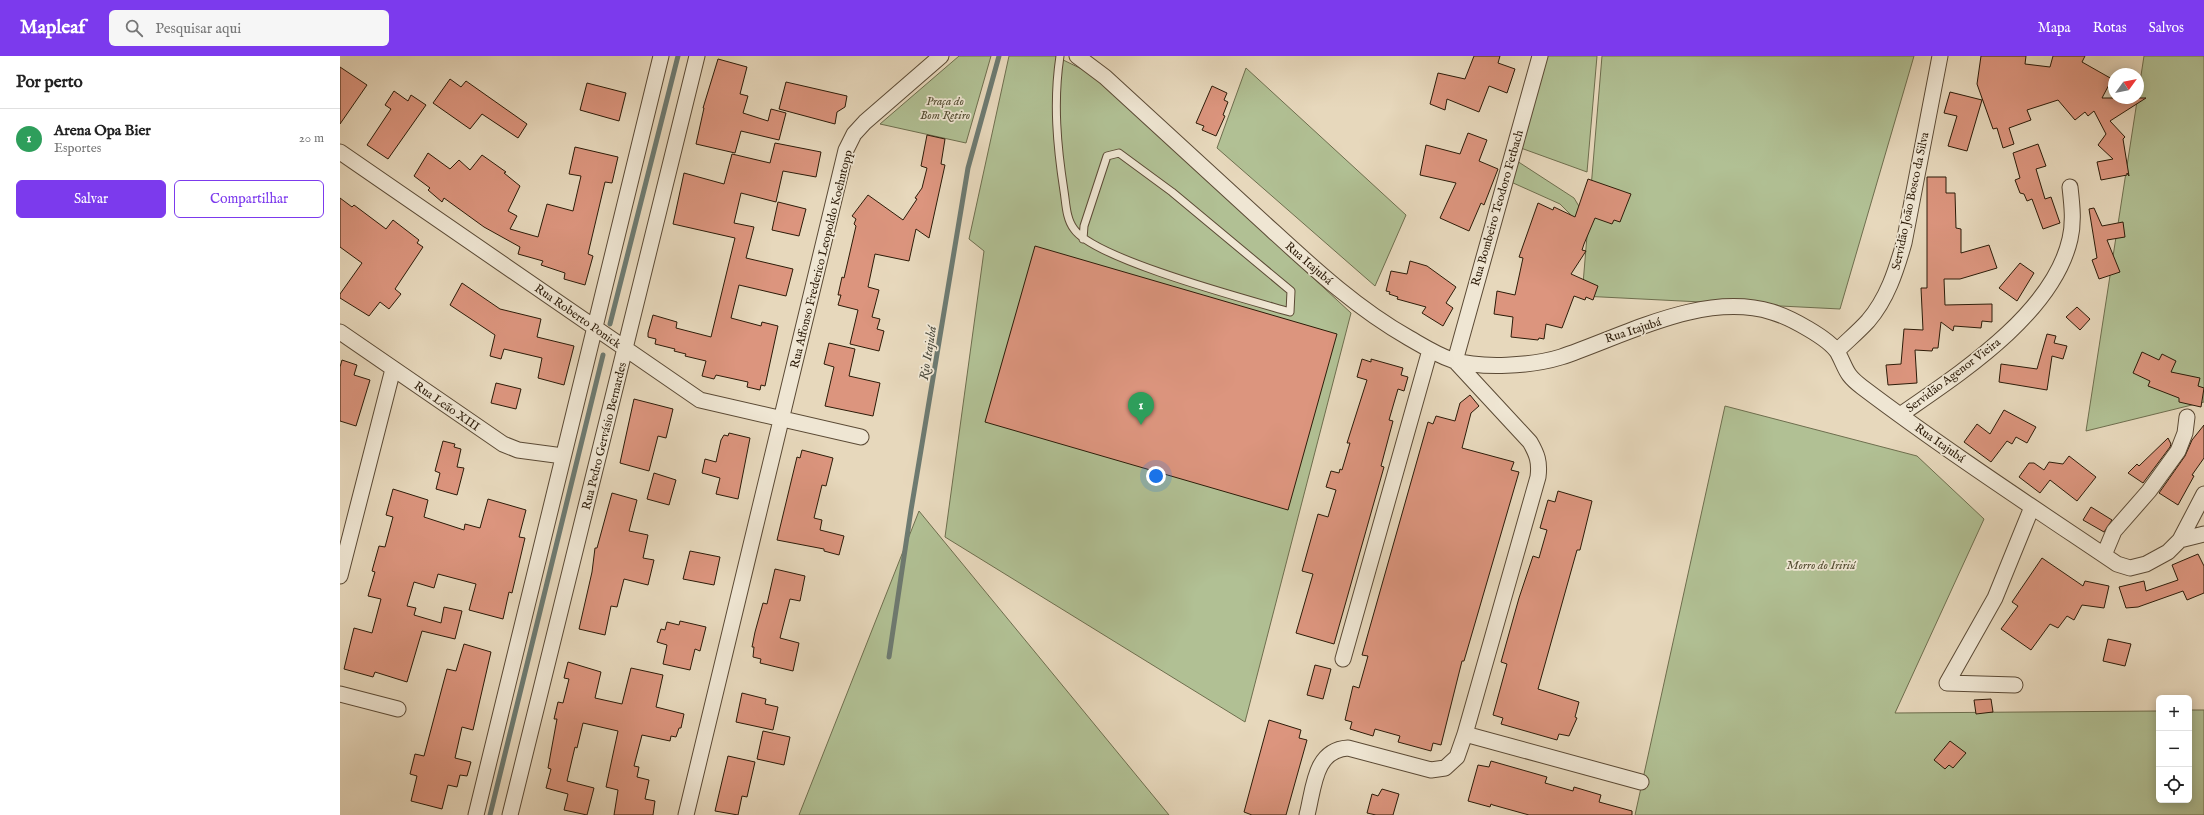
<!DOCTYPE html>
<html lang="pt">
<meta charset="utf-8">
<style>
:root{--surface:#fff;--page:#f6f6f6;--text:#222;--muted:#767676;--line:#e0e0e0;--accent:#7c3aed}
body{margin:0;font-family:"IM FELL English",serif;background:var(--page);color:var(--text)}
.controls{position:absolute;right:12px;bottom:12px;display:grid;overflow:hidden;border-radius:6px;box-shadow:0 2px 10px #0003}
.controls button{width:36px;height:36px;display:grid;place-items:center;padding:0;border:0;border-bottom:1px solid var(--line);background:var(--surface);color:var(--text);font:20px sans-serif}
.compass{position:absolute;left:1768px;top:12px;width:36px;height:36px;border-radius:50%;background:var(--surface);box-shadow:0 2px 10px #0003;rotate:57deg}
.you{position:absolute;left:816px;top:420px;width:14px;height:14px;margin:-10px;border:3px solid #fff;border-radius:50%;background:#1a73e8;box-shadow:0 0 0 6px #1a73e833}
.badge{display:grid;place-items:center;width:26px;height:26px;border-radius:50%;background:var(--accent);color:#fff;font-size:13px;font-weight:700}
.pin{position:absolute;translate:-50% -33px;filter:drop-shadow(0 1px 2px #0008)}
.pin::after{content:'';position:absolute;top:21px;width:14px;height:12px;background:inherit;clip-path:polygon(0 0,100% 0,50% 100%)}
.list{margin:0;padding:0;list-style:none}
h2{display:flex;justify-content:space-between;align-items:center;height:52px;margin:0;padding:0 16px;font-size:17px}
h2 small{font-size:13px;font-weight:400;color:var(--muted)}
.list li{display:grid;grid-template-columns:26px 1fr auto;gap:12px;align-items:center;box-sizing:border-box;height:60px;padding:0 16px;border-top:1px solid var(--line)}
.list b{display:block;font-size:15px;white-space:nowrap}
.list p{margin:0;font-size:13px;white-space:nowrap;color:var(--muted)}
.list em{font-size:13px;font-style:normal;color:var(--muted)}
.actions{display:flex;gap:8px;padding:12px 16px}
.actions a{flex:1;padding:9px 0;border:1px solid var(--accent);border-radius:6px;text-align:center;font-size:14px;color:var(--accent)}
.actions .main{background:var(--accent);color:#fff}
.icon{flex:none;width:22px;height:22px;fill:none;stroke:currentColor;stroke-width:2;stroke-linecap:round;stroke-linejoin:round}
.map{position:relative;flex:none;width:1864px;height:759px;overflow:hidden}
header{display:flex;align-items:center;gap:24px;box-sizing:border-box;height:56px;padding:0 20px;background:var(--accent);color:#fff}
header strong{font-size:19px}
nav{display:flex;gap:22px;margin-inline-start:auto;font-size:14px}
.search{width:280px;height:36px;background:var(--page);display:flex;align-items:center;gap:10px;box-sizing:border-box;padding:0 14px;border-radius:6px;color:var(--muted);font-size:15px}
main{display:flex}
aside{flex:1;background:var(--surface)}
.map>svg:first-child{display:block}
.green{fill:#b1c094;stroke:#6e6e4e}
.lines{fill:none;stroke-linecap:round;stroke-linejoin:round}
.stream{stroke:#6d7a71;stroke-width:5}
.building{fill:#dc957e;stroke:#2c1b08}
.service-casing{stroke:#5b4a35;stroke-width:9}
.minor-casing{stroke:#5b4a35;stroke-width:17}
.service{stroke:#efe6d3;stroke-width:7}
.minor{stroke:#efe6d3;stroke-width:15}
.labels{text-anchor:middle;stroke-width:3.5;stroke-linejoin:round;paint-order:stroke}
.park-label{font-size:12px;font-style:italic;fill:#544d32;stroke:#efe6d3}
.street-label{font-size:12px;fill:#2c1b08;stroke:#efe6d3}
.water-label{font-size:13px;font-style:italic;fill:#4c4a3d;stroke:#efe6d3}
</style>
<header>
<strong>Mapleaf</strong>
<div class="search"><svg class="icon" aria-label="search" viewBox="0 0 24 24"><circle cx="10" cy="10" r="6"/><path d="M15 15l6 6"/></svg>Pesquisar aqui</div>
<nav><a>Mapa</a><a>Rotas</a><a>Salvos</a></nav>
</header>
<main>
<aside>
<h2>Por perto<small></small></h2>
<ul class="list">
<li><span class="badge" style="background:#2e9e5b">1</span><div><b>Arena Opa Bier</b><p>Esportes</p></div><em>20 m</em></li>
</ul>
<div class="actions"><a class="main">Salvar</a><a>Compartilhar</a></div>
</aside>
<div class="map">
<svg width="1864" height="759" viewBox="0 0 1864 759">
<rect width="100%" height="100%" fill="#e7d8bc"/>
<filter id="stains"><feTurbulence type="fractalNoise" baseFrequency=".005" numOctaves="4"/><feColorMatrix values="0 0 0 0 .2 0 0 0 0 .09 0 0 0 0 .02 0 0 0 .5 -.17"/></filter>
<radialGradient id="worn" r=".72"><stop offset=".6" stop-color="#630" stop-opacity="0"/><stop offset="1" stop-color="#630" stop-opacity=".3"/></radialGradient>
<path class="green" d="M619 0H651L626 87 540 68Z
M669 0H715L754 19 1011 257 905 666 605 481 644 195 629 183Z
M1206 0H1257L1247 116 1178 91Z
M1262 0H1574L1500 253 1242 240Z
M1804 0H1864V346L1746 375Z
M906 12 1066 159 1035 230 877 92Z
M1177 105 1234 142 1246 162 1245 173 1220 148 1171 126Z
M1385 350 1577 400 1644 463 1555 657 1819 655V744H1849V654H1864V759H1295Z
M579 455 829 759H459Z"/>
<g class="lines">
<path class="stream" d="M270 268 338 0
M549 601 571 454 628 112 659 0
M150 759 263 299"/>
</g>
<path class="building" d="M1134 0H1160L1158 7 1175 13 1167 37 1149 30 1139 56 1107 43 1105 54 1090 48 1098 17 1125 23Z
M1641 0H1686L1685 8 1710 11 1713 0H1745L1742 6 1772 23 1762 42H1806L1770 65 1785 81 1783 83 1789 120 1787 117V119L1761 124 1757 106 1773 103 1758 89 1766 78 1754 55 1748 60 1745 56 1735 64 1718 44 1687 54 1691 64 1669 72 1674 88 1663 92 1657 72 1653 73 1637 28Z
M378 3 407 11 400 38 408 40 403 57 428 65 431 53 446 57 439 84 401 75 395 97 356 88 364 52H363Z
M0 11 27 29 0 68Z
M110 23 121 31 126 25 187 68 178 82 142 58 130 73 93 47Z
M446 26 507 40 505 51 497 56 495 68 439 53Z
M247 27 286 37 279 65 240 54Z
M872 30 887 37 884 44 888 46 883 59 885 60 876 80 862 74 864 70 856 67Z
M54 35 68 45 71 39 86 49 48 103 27 89 51 53 45 49Z
M1610 36 1642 44 1627 95 1608 90 1617 60 1604 57Z
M1128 77 1147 84 1139 105 1158 113 1144 149 1141 147 1129 175 1100 162 1116 127 1080 119 1086 89 1120 98Z
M587 79 605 83 601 108 605 109 589 182 576 173 569 205 535 198 528 231 539 234 532 261 540 263 537 273 544 275 539 295 510 288 518 254 498 249 501 239H498L502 221 504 222 516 170 514 168 516 163 512 160 528 139 563 164 577 143 575 142 582 132 587 112 581 110Z
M435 87 481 96 476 121 443 115 436 146 401 137 394 167 414 171 406 202 453 213 446 240 399 229 391 262 421 270 422 266 438 270 425 330 421 329 420 334 407 331 408 326 376 319 374 323 362 320 366 305 345 300 346 298 334 295 335 293 315 288 316 283 308 281V277L313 259 337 266 336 272 371 281 395 182 333 168 344 117 384 128 392 98 430 107Z
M1698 88 1706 110 1696 113 1705 143 1711 141 1720 167 1703 173 1692 143 1687 145 1684 138 1680 137 1675 124 1680 122 1673 97Z
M235 91 278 101 272 127 265 126 248 198 253 200 245 229 224 223 225 217 201 209 203 205 178 198 180 191 144 171 104 142 102 146 88 134 90 132 74 120 88 97 110 113 119 104 130 114 142 99 166 116 164 117 180 130 168 155 177 160 170 173 198 181 207 148 233 155 241 120 229 118Z
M1587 121H1606V137H1615L1616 172 1621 173V197L1649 189 1657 212 1620 223H1604L1605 249 1652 248V266L1642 265 1641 272 1614 270 1613 275 1601 266 1598 292H1593L1592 295 1575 294 1577 327 1548 329 1546 309 1561 308 1564 273 1583 274 1581 232H1587Z
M1248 123 1291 138 1280 166 1274 164 1272 168 1255 162 1244 188 1242 194 1246 195 1231 218 1258 230 1253 244 1246 241 1245 244 1234 240 1222 272 1206 268 1204 283 1199 282 1198 284 1171 281 1173 261 1154 258 1157 235 1175 239 1183 202 1179 201 1198 147 1213 154 1214 151 1235 161Z
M0 142 12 151 14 149 46 173 53 164 79 184 77 187 83 191 55 233 61 238 49 253 40 246 29 260 0 242V238L22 207 0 191Z
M438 146 466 153 459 180 432 174Z
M1754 152 1762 170 1783 166 1785 181 1767 184 1780 216 1759 223 1752 204 1757 202 1749 153Z
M695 190 997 278 948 454 645 366Z
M1070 205 1087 210 1116 231 1106 247 1113 252 1103 270 1082 257 1086 251 1057 243 1058 241 1049 238 1050 236 1046 235 1051 215 1067 218Z
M1680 207 1694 217 1677 245 1659 232Z
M122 227 160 253 201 263 197 281 234 290 224 329 198 322 202 302 164 293 161 303 150 300 155 279 110 249Z
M1737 251 1750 263 1740 274 1726 261Z
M1707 278 1716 280 1714 287 1727 290 1723 303 1712 300 1707 334 1659 326 1661 308 1697 313Z
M489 287 515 293 509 320 540 327 533 360 485 350 494 311 484 308Z
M1802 296 1819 304 1822 298 1836 305 1831 316 1860 322 1858 330 1864 332 1861 351 1839 346V342L1808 330 1810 325 1793 317Z
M1022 303 1031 306V303L1063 312 1061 319 1068 321 1064 335 1058 333 1049 364 1053 365 1041 410 1044 411 994 588 956 577 973 518 962 515 978 458 988 461 996 434 986 431 991 415 999 417 1000 413 1002 414 1010 387H1007L1027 324 1017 321Z
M2 304 17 309 14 319 30 324 16 370 0 365V311Z
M156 327 181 333 176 353 151 347Z
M1130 339 1139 350 1131 357 1122 392 1174 406 1171 414 1179 416 1124 605H1122L1101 689 1093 687 1091 695 1058 686 1060 680 1035 673 1033 680 1010 673 1012 666 1005 664 1013 630 1019 632 1028 600 1022 599 1088 366 1093 368 1096 360 1115 365 1120 347Z
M294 343 333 353 326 382 318 380 309 415 280 407Z
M1664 354 1696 371 1687 387 1676 381 1672 388 1667 385 1651 406 1624 386 1637 368 1650 378Z
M1864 369V402L1852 419 1854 420 1838 449 1819 437 1845 400 1852 384Z
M389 377 410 382 398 443 376 438 380 422 362 417 365 403 376 406 381 384 384 379 388 380Z
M1828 382 1831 388 1830 391 1803 427 1788 417 1797 408 1799 410Z
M103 385 115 388 114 391 121 393 117 411 124 412 117 439 96 433 100 417 95 415Z
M462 394 493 402 486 430 482 429 474 462 482 464 480 474 504 480 499 499 484 495V493L437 484 457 401 460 402Z
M1729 400 1756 421 1737 445 1710 424 1700 437 1679 421 1689 407H1694L1704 414 1709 406 1723 408Z
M314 417 336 424 329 449 307 443Z
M53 433 88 444 84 461 124 474 125 468 140 472 148 443 186 454 179 481 185 482 172 537 169 536 163 563 129 554 136 528 98 518 94 532 74 526 67 550 76 552 74 559 101 567 104 551 122 555 115 583 82 575 67 626 35 616 33 621 4 613 14 572 32 577 41 543 28 540 35 516 32 515 39 490 45 491 53 461 46 459Z
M1218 435 1252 445 1240 494H1237L1198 633 1239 646 1235 661 1237 662 1229 680 1219 678 1217 684 1161 668 1163 662 1153 659 1167 608 1161 606 1179 542 1193 500 1199 502 1207 474 1200 472 1208 444 1215 446Z
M272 437 297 444 289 475 308 479 303 502 314 504 308 529 284 523 277 551 271 550 265 579 239 573 252 516 255 492H257Z
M1751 451 1772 464 1764 476 1743 464Z
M350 495 380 501 374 529 343 523Z
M1858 498 1864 510V537L1847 544 1843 535 1798 551 1786 552 1779 531 1804 525 1806 535 1838 524 1832 509Z
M1702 502 1743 530 1745 525 1769 530 1764 552 1742 549 1734 564 1727 560 1718 572 1710 568 1691 594 1661 573 1678 550 1672 546Z
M435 513 465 520 460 545 450 543 440 582 459 587 453 615 420 607 421 603 413 601 414 591H412L415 576 423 547 427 548Z
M340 565 366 571 360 595 355 593 350 614 323 608 327 589 317 586 321 573 325 574 327 566 339 569Z
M1768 583 1791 588 1785 610 1763 605Z
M124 588 151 596 133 674 122 671 115 702 131 706 127 720 120 719 117 731 108 729 102 753 71 745 77 720 70 718 75 698 84 700 107 613 116 615Z
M228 606 261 616 255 642 282 648 291 612 323 619 316 651 344 658 341 672H339L336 681 331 680 330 685 302 679 294 710 299 711 297 721 309 724 305 743 315 745 313 759H274L278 734 266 731 278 675 243 667 237 692 235 691 227 725 254 732 247 759 224 754 228 738 206 732 211 713 208 712 217 663H214L218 646 223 647 229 623 224 622Z
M975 609 991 613 983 643 967 639Z
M402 637 426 643 425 648 438 651 433 674 396 666Z
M1651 643 1653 656 1636 658 1634 644Z
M929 664 961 674 959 682 967 684 946 759H912L904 756Z
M423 675 450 681 444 709 417 703Z
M1610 685 1626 697 1613 712 1609 709 1605 713 1594 704Z
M388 700 415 706 407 741 402 740 398 759 375 755Z
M1151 705 1207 721 1205 727 1233 735 1234 731 1261 739 1259 746 1292 755V759H1189L1153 749 1151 748 1150 751 1128 745 1138 709 1149 711Z
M1042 733 1059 738 1053 759H1036L1027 757 1032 738 1038 740Z"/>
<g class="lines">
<g class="service-casing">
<path id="service" d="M720 0C713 46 717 90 724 135 726 147 726 163 734 173 754 203 909 244 950 256L951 235 832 136 779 97 767 100 744 170 743 183"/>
</g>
<g class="minor-casing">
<path id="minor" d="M737 0 765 21C817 69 870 117 922 165 968 207 1014 251 1069 282 1083 290 1097 299 1112 304 1142 313 1192 310 1221 301 1284 280 1363 235 1432 256 1449 261 1489 282 1498 297 1507 314 1505 318 1522 331 1604 393 1691 450 1777 508L1790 512 1806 508 1828 496 1840 484 1864 478
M0 96 360 344 521 381
M0 276 163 388 178 394 223 400
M1497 295C1507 285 1518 276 1528 265 1547 243 1556 215 1564 187L1600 0
M1115 305 1200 0
M1560 359C1619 318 1713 258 1730 183 1734 166 1732 149 1730 131
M1840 484 1864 438
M1764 499 1774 475 1809 435 1838 395 1845 377 1847 361
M0 520 53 313
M1003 603 1090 294
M1675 629 1607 627 1655 542 1692 451
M0 638 58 653
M1125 678 1301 726
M136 759 321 0
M170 759 357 0
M346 759 506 94 514 78 525 66 601 0
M967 759C974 732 974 694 1008 692L1091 714 1105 712 1117 701 1125 678 1198 421C1200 406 1197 398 1190 386L1115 305"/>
</g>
<use href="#service" class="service"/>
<use href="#minor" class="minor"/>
</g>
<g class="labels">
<g class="park-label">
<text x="605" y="49">Praça do<tspan x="605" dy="14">Bom Retiro</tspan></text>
<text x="1481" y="513">Morro do Iririú</text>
</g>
<g class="street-label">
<text transform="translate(1570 145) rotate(-78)" y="4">Servidão João Bosco da Silva</text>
<text transform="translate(1157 152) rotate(-74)" y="4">Rua Bombeiro Teodoro Fetbach</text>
<text transform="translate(481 203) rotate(-76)" y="4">Rua Affonso Frederico Leopoldo Koehntopp</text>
<text transform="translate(969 207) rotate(41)" y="4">Rua Itajubá</text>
<text transform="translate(238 260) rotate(35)" y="4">Rua Roberto Ponick</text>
<text transform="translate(1293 274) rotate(-18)" y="4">Rua Itajubá</text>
<text transform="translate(1613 319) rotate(-37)" y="4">Servidão Agenor Vieira</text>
<text transform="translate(107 350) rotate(35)" y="4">Rua Leão XIII</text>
<text transform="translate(264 380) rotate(-76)" y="4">Rua Pedro Gervásio Bernardes</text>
<text transform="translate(1600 387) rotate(35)" y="4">Rua Itajubá</text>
</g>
<g class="water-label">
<text transform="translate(587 297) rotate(-81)" y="5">Rio Itajubá</text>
</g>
</g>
<rect width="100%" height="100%" filter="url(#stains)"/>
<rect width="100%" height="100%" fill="url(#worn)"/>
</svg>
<div class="controls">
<button>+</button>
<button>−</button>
<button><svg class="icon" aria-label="locate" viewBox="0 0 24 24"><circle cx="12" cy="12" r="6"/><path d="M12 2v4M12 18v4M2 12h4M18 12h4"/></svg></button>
</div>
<svg class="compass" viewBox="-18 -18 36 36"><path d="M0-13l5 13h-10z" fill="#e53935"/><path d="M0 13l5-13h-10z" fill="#767676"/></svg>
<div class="you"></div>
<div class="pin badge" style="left:801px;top:369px;background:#2e9e5b">1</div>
</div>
</main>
